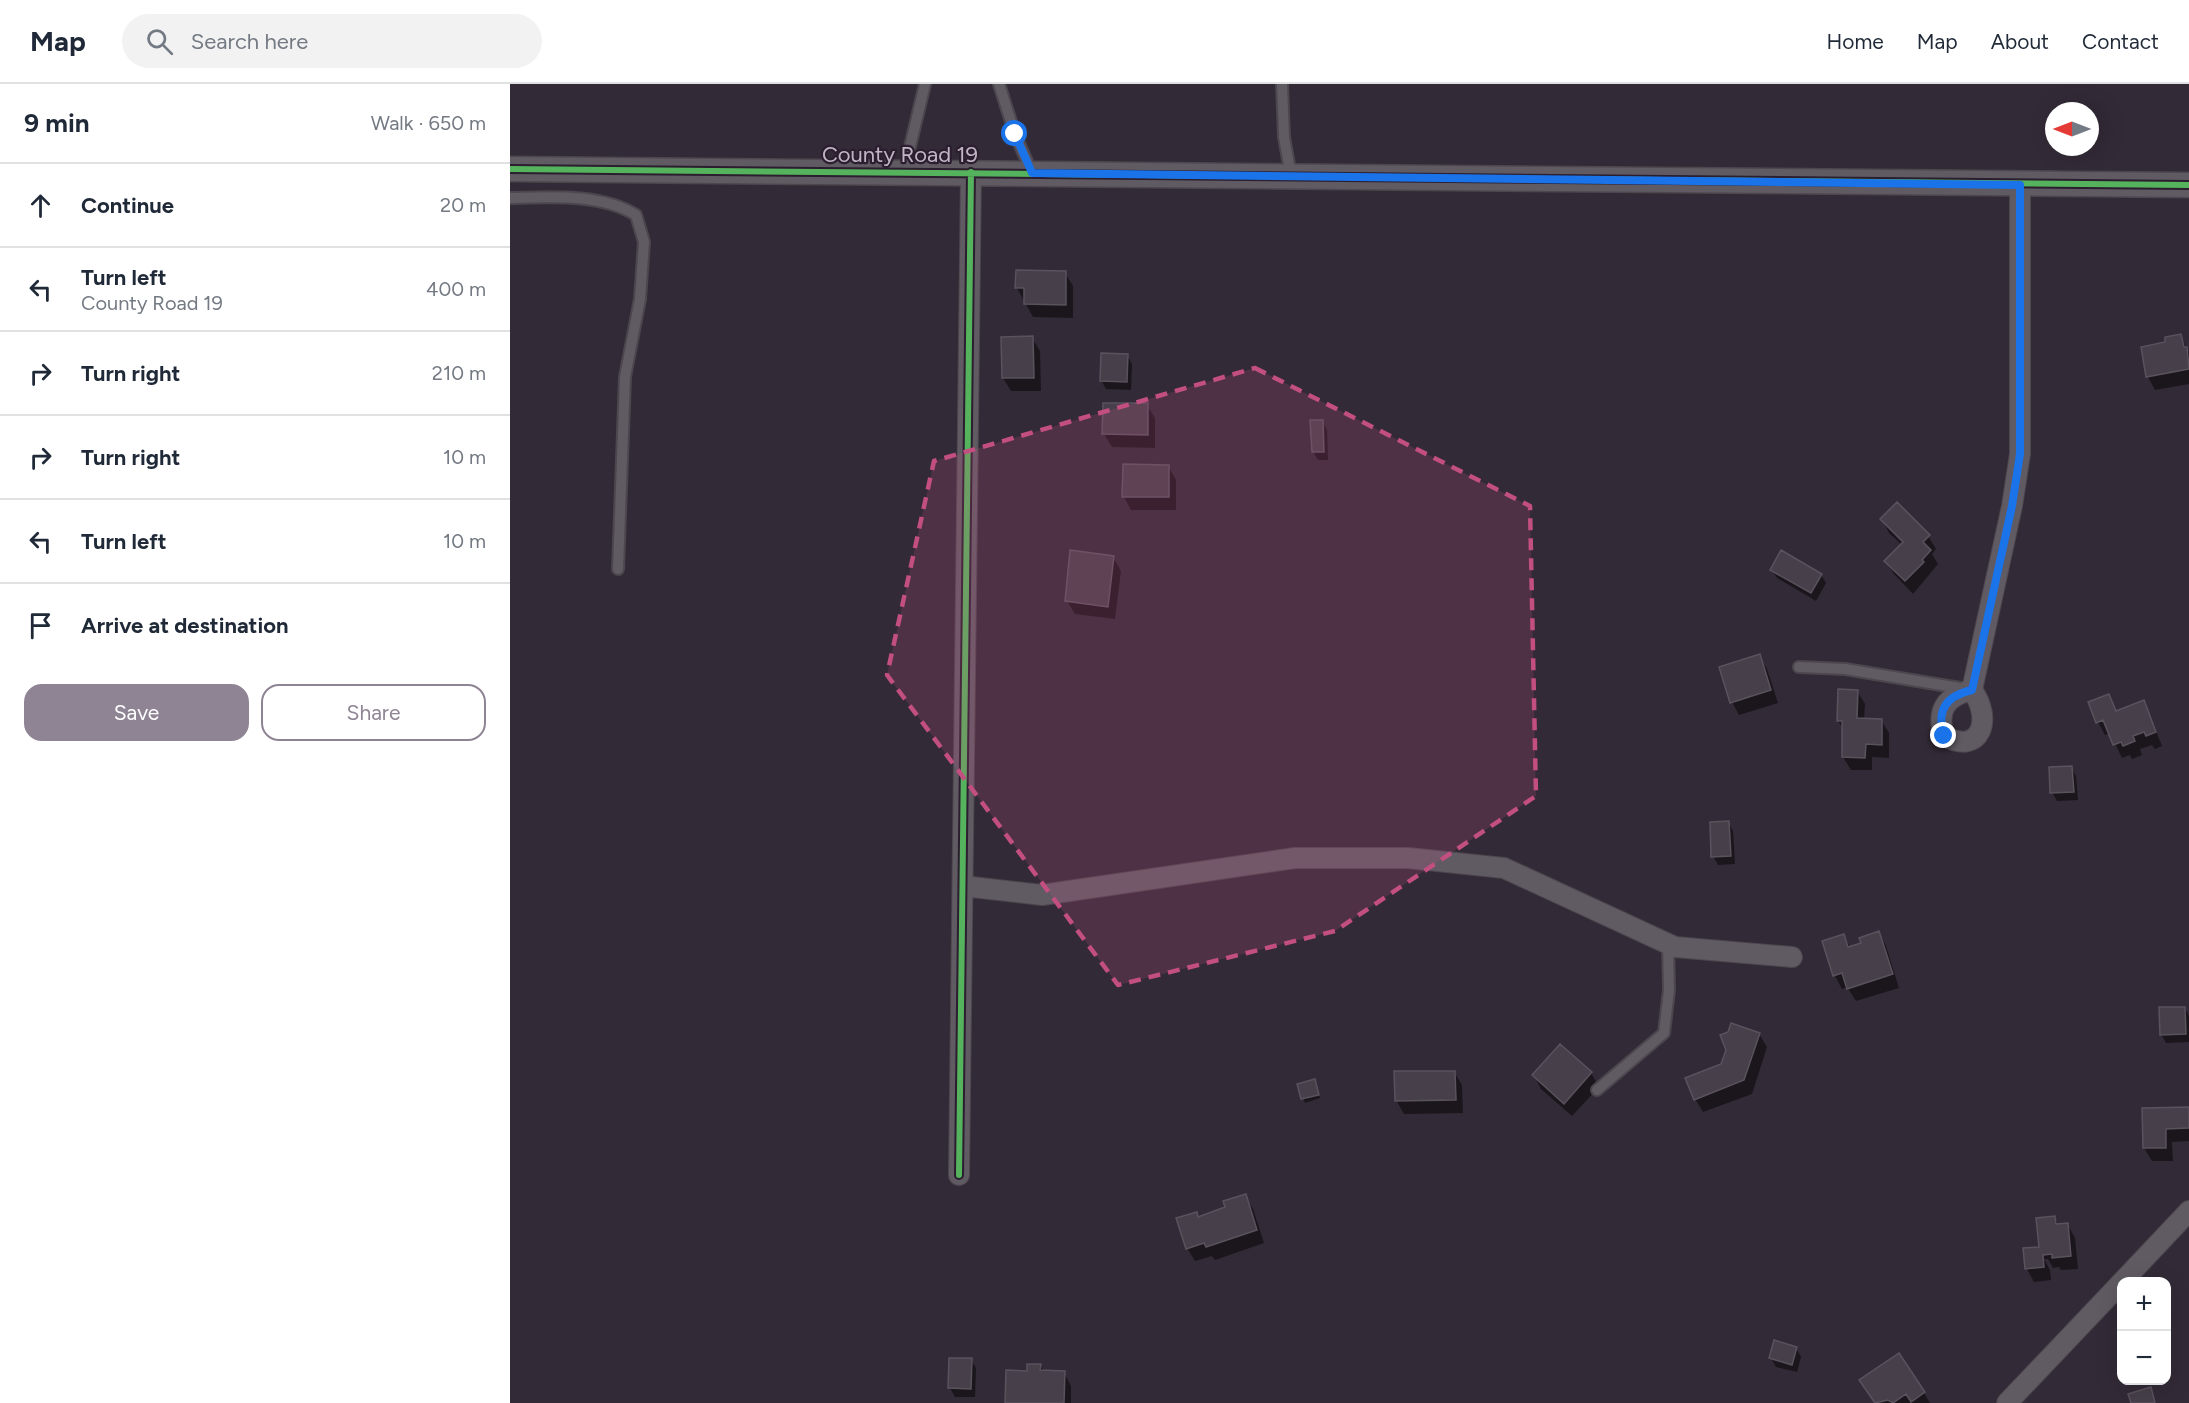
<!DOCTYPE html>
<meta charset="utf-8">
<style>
:root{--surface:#fff;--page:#f2f2f3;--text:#1f2937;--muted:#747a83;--line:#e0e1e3;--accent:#8f8494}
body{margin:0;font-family:Figtree,sans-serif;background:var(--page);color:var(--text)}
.controls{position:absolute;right:18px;bottom:18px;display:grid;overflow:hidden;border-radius:12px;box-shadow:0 6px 24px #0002}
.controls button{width:54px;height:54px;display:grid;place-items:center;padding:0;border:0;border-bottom:2px solid var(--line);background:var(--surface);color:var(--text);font:30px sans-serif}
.compass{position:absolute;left:1535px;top:18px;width:54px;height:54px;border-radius:50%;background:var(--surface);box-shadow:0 6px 24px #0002;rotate:270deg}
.stop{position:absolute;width:18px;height:18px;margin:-14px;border:4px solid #1a73e8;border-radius:50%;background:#fff}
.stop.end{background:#1a73e8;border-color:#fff;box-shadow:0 2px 6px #0008}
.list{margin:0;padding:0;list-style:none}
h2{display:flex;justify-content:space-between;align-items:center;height:78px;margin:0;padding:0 24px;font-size:26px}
h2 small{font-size:20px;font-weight:400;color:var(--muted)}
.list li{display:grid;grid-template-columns:39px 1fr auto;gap:18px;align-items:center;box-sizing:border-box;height:84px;padding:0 24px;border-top:2px solid var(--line)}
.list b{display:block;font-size:22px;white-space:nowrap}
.list p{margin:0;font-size:20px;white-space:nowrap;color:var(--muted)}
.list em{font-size:20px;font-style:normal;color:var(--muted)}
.actions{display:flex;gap:12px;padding:18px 24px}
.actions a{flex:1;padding:14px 0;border:2px solid var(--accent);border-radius:18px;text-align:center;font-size:21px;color:var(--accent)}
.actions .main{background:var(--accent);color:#fff}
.icon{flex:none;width:33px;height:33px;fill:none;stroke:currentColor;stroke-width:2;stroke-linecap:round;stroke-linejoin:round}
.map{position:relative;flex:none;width:1679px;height:1319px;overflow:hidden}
header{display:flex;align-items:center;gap:36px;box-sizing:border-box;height:84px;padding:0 30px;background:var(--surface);border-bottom:2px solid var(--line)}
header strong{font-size:28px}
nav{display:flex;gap:33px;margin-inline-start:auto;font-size:21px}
.search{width:420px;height:54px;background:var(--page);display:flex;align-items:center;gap:15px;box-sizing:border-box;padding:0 21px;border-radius:33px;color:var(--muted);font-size:22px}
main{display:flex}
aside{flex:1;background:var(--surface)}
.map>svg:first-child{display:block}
.shadow{fill:#0007}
.building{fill:#47404a;stroke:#5a525d;stroke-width:1.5}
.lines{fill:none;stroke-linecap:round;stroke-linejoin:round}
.service-casing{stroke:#4c464e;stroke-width:14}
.minor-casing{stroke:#4c464e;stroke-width:22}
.tertiary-casing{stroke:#4c464e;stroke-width:27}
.service{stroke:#605a63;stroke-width:10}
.minor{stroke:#605a63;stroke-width:20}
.tertiary{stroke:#605a63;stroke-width:24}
.cycleway-casing{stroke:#2a1e2f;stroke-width:10}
.cycleway{stroke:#56b35d;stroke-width:6}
.route{stroke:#1a73e8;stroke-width:8}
.marked{fill:#c24f80;fill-opacity:0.2;stroke:#c24f80;stroke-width:4.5;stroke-dasharray:12 8;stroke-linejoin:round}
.labels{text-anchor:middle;stroke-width:4.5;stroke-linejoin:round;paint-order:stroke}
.street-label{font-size:22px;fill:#c1b5c6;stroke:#2a1e2f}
</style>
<header>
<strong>Map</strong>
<div class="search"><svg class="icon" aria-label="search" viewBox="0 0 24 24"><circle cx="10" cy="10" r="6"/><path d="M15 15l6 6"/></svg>Search here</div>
<nav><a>Home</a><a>Map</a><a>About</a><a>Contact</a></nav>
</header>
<main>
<aside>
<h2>9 min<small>Walk · 650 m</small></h2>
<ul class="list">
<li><svg class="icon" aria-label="ahead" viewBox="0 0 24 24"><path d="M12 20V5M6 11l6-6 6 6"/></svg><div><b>Continue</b></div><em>20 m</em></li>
<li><svg class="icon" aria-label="left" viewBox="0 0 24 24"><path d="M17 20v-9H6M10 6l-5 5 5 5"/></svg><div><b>Turn left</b><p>County Road 19</p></div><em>400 m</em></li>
<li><svg class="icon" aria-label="right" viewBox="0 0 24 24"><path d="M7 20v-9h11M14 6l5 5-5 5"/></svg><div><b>Turn right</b></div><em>210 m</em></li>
<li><svg class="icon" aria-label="right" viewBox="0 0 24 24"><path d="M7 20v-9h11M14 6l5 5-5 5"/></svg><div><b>Turn right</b></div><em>10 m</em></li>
<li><svg class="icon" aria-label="left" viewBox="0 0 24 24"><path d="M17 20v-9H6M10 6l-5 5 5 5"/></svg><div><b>Turn left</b></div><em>10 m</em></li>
<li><svg class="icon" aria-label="arrive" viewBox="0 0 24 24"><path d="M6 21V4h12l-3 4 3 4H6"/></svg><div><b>Arrive at destination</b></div></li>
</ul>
<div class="actions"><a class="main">Save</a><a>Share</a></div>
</aside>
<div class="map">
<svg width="1679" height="1319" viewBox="0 0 1679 1319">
<rect width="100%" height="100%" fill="#322a36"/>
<path class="shadow" d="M555 189 563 202V234L523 233 507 204Z
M1671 252 1679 269V300L1645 306 1638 293 1632 264 1657 260Z
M522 254 530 267 531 307H501L493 294Z
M617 271 622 280 621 306 596 305 591 296Z
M637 321 645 334V364L602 363 594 350Z
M812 337 817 346 818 376H808L803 368Z
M658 382 666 396V426H621L614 413Z
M1372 435 1418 452 1426 465 1422 470 1428 480 1403 510 1384 490 1376 477 1392 461 1379 449Z
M603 473 611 487 605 535 565 530 557 517Z
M1262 486 1311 491 1316 499 1306 517 1267 494Z
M1249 572 1257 585 1268 619 1229 631 1222 618Z
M1347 607 1355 620 1354 636H1371L1379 649V674L1362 673V686H1341L1333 673 1334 646 1328 637Z
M1598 612 1607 628 1634 618 1652 662 1645 665 1642 661 1630 665 1632 671 1622 675 1620 671 1612 674 1600 649 1595 651 1588 638Z
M1561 683 1566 692 1568 716 1547 717 1542 708Z
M1218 738 1223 747 1225 780 1208 781 1203 772Z
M1369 849 1376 862 1389 904 1346 917 1337 903 1332 905 1325 892 1314 858 1334 852 1340 863 1353 860Z
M1675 924 1679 932V958L1656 959 1651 950Z
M1249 950 1257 963 1242 1010 1193 1028 1185 1015 1212 982Z
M1050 962 1081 989 1089 1003 1062 1032 1031 1005 1024 991Z
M944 988 952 1001 953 1029 894 1030 886 1016Z
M805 997 810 1014 795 1019 789 1001Z
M1679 1024V1057L1662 1058 1663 1077H1642L1634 1064Z
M735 1112 743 1125 754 1159 705 1176 702 1172 685 1177 677 1164 686 1129 689 1134 717 1124Z
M1545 1134 1549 1142 1558 1141 1565 1154 1568 1185 1551 1186 1549 1183 1543 1184 1538 1175H1534L1540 1186 1541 1196 1524 1198 1517 1185Z
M1286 1264 1291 1273 1287 1288 1266 1283 1261 1274Z
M1388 1271 1414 1309 1420 1319H1365L1359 1310Z
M461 1276 466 1284 465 1313H445L440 1304Z
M530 1281 534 1288 554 1289 561 1302V1319H497L518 1288Z"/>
<path class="building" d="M506 186 556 187V221L514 220V204H505Z
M1671 250 1674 263H1677L1679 285 1636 293 1631 263 1655 258V253Z
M523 252 524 294H492L491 253Z
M591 269 618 270 617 298 590 297Z
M593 319H638V351L592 350Z
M800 336H813L814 368H802Z
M613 380 659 381V413H612Z
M1387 418 1420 451 1413 458 1421 466 1412 476 1414 478 1395 497 1374 477 1393 458 1370 435Z
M560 466 604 472 598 523 555 517Z
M1271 466 1312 490 1301 509 1260 486Z
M1250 570 1261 606 1220 619 1209 583Z
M1328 605 1348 606 1347 634 1372 635V661L1356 660 1355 674 1332 673V637H1327Z
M1599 610 1606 627 1634 616 1646 648 1636 652 1634 648 1623 652 1625 657 1613 662 1611 658 1603 661 1593 636 1586 639 1578 618Z
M1562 682 1564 708 1540 709 1539 683Z
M1219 737 1221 772 1201 773 1200 738Z
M1369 847 1383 890 1337 905 1332 889 1323 892 1312 857 1334 850 1338 863 1351 859 1349 854Z
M1649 923H1675L1676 950 1650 951Z
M1221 939 1250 949 1234 996 1184 1016 1175 994 1211 980 1216 966 1210 951 1218 948Z
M1050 960 1082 988 1054 1020 1022 991Z
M884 987H945L946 1016 885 1017Z
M805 995 809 1011 791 1015 787 1000Z
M1679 1023V1044L1656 1045V1064H1633L1632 1024Z
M736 1110 747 1146 696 1163 694 1159 676 1165 666 1134 687 1128 688 1133 715 1123 713 1117Z
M1545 1132 1546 1140 1558 1139 1561 1172 1542 1174V1170L1533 1171 1534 1183 1515 1185 1513 1164 1529 1163 1526 1134Z
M1264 1256 1287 1263 1282 1281 1259 1274Z
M1389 1269 1415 1308 1401 1318 1396 1310 1383 1319 1378 1316 1365 1319 1349 1296Z
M439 1274H462L461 1305 438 1304Z
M517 1280H531L530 1286 555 1287 554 1319H495L496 1286 517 1287Z
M1641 1303 1645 1319H1621L1618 1310Z"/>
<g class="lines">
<g class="service-casing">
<path id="service" d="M489 0 505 50 522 89
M772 0 774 53 781 92
M394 88 415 0
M0 114C40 113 91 109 126 131L134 158 130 215 115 293 108 485
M1289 583 1335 585 1456 605
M1087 1006 1154 949 1159 906 1158 860"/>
</g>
<g class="minor-casing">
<path id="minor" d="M1462 606C1436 612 1426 626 1434 652 1471 672 1483 635 1462 606L1502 422 1510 370V101
M453 802 532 811 785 774H898L994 784 1165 863 1282 873
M449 1091 461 88
M1612 1198 1679 1127
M1497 1319 1612 1198"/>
</g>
<g class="tertiary-casing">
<path id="tertiary" d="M0 85 1679 101"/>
</g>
<use href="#service" class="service"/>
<use href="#minor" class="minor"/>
<use href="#tertiary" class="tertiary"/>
<g class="cycleway-casing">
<path id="cycleway" d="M0 85 1679 101
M449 1091 461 88"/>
</g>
<use href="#cycleway" class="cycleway"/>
</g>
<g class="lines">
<path class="route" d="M505 50 522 89 1510 101V370L1502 422 1462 606C1436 612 1426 626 1434 652"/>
</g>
<path class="marked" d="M745 284 1020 422 1026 712 825 847 608 901 377 591 424 377Z"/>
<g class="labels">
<g class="street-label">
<text x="390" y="78">County Road 19</text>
</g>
</g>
</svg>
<div class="controls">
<button>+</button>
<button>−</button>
</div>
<svg class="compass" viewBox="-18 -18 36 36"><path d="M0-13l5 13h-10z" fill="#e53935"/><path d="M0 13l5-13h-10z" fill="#747a83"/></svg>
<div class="stop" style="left:505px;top:50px"></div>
<div class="stop end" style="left:1434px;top:652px"></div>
</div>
</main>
